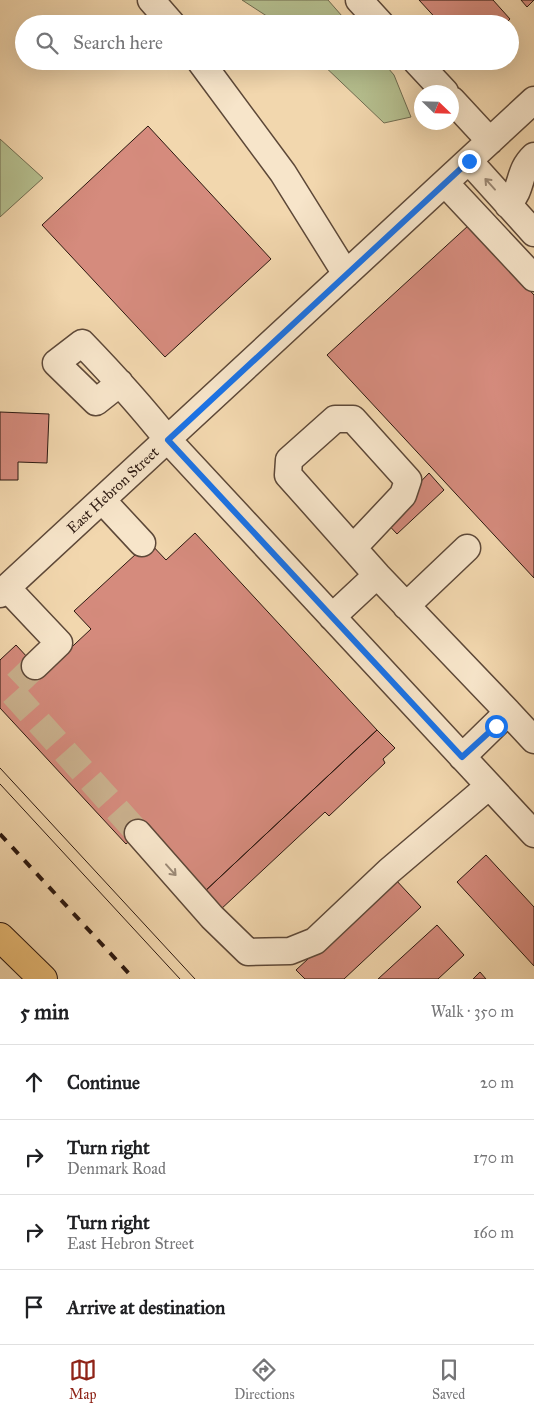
<!DOCTYPE html>
<meta charset="utf-8">
<style>
:root{--surface:#fff;--page:#f2f2f2;--text:#202124;--muted:#757577;--line:#e0e0e0;--accent:#8f2418}
body{margin:0;font-family:"IM FELL Great Primer",serif;background:var(--page);color:var(--text)}
.compass{position:absolute;left:414px;top:85px;width:45px;height:45px;border-radius:50%;background:var(--surface);box-shadow:0 5px 20px #0002;rotate:113deg}
.stop{position:absolute;width:15px;height:15px;margin:-11px;border:4px solid #1a73e8;border-radius:50%;background:#fff}
.stop.end{background:#1a73e8;border-color:#fff;box-shadow:0 1px 5px #0008}
.list{margin:0;padding:0;list-style:none}
h2{display:flex;justify-content:space-between;align-items:center;height:65px;margin:0;padding:0 20px;font-size:21px}
h2 small{font-size:16px;font-weight:400;color:var(--muted)}
.list li{display:grid;grid-template-columns:32px 1fr auto;gap:15px;align-items:center;box-sizing:border-box;height:75px;padding:0 20px;border-top:1px solid var(--line)}
.list b{display:block;font-size:19px;white-space:nowrap}
.list p{margin:0;font-size:16px;white-space:nowrap;color:var(--muted)}
.list em{font-size:16px;font-style:normal;color:var(--muted)}
.icon{flex:none;width:28px;height:28px;fill:none;stroke:currentColor;stroke-width:2;stroke-linecap:round;stroke-linejoin:round}
.map{position:relative;flex:none;width:534px;height:979px;overflow:hidden}
.search{position:absolute;background:var(--surface);box-shadow:0 5px 20px #0002;left:15px;right:15px;top:15px;height:55px;display:flex;align-items:center;gap:12px;box-sizing:border-box;padding:0 18px;border-radius:28px;color:var(--muted);font-size:19px}
.sheet{height:365px;background:var(--surface)}
nav{display:flex;justify-content:space-around;align-items:center;box-sizing:border-box;height:70px;border-top:1px solid var(--line);background:var(--surface);font-size:14px;color:var(--muted)}
nav a{display:grid;justify-items:center;gap:2px}
nav .on{color:var(--accent)}
.map>svg:first-child{display:block}
.green{fill:#b5bf8f;stroke:#706c50}
.building{fill:#d58b7d;stroke:#2b1810}
.lines{fill:none;stroke-linecap:round;stroke-linejoin:round}
.minor-tunnel{stroke:#cab18e;stroke-width:26;stroke-dasharray:26 13;stroke-linecap:butt}
.minor-casing{stroke:#5d4838;stroke-width:29}
.major-casing{stroke:#2b1810;stroke-width:30}
.minor{stroke:#f7e5ca;stroke-width:26}
.major{stroke:#e9bc77;stroke-width:28}
.tram{stroke:#2b1810;stroke-width:1}
.rail{stroke:#2b1810;stroke-width:4;stroke-dasharray:9 9;stroke-linecap:butt}
.oneway{stroke:#9b8976}
.route{stroke:#1a73e8;stroke-width:6}
.labels{text-anchor:middle;stroke-width:4;stroke-linejoin:round;paint-order:stroke}
.street-label{font-size:15px;fill:#2b1810;stroke:#f7e5ca}
</style>
<div class="map">
<svg width="534" height="979" viewBox="0 0 534 979">
<rect width="100%" height="100%" fill="#f2d7ae"/>
<filter id="stains"><feTurbulence type="fractalNoise" baseFrequency=".004" numOctaves="4"/><feColorMatrix values="0 0 0 0 .2 0 0 0 0 .09 0 0 0 0 .02 0 0 0 .5 -.17"/></filter>
<radialGradient id="worn" r=".72"><stop offset=".6" stop-color="#630" stop-opacity="0"/><stop offset="1" stop-color="#630" stop-opacity=".3"/></radialGradient>
<path class="green" d="M242 0H328L349 24H279Z
M319 61H382L394 75 411 117 384 123Z
M0 139 43 178 0 217Z"/>
<path class="building" d="M419 0H493L510 19 505 24H441Z
M521 0H534L527 7Z
M148 126 271 259 165 357 42 225Z
M469 225 534 295V578L327 355Z
M0 412 49 414 47 463 18 462V480H0Z
M429 473 444 490 397 534 384 520Z
M195 533 377 730 203 893 143 829 126 844 0 708V660L16 645 43 674 91 629 74 611 149 542 166 560Z
M377 730 395 748 383 759 385 763 329 816 325 812 219 911 203 893Z
M486 855 534 907V966L457 882Z
M395 879 421 907 344 979H305L296 970Z
M437 925 464 955 438 979H378Z
M480 972 486 979H473Z"/>
<g class="lines">
<path class="minor-tunnel" d="M35 666 10 690 138 833"/>
<g class="minor-casing">
<path id="minor" d="M151 0 172 24
M359 0 381 24
M200 61 283 173 346 274
M416 61 445 92
M452 100 490 141
M469 161 534 233
M445 183 534 278
M508 205C524 187 517 172 534 156
M120 383 96 402 56 363 82 343C112 374 141 406 168 440L534 834
M102 500 142 543
M377 575 508 712 462 757
M7 588 59 643 35 666
M0 594 534 100
M406 606 467 548
M332 617 377 575 288 475 289 460 335 419H353L408 480 403 495 353 548
M508 712 534 740
M138 833 212 917 248 952 290 951 315 941 389 871 489 786"/>
</g>
<g class="major-casing">
<path id="major" d="M0 937 43 979"/>
</g>
<use href="#minor" class="minor"/>
<use href="#major" class="major"/>
<path class="tram" d="M0 768 195 979
M0 784 180 979"/>
<path class="rail" d="M0 834 134 979"/>
</g>
<defs><path id="oneway-shaft" d="M-6 0H5M1.5-3L5.5 0L1.5 3" fill="none" stroke-width="1.6" stroke-linecap="round" stroke-linejoin="round" transform="scale(1.25)"/></defs>
<g class="oneway">
<use href="#oneway-shaft" transform="translate(490 184) rotate(-132)"/>
<use href="#oneway-shaft" transform="translate(171 870) rotate(48)"/>
</g>
<g class="lines">
<path class="route" d="M469 161 168 440 462 757 496 726"/>
</g>
<g class="labels">
<g class="street-label">
<text transform="translate(113 490) rotate(-43)" y="5">East Hebron Street</text>
</g>
</g>
<rect width="100%" height="100%" filter="url(#stains)"/>
<rect width="100%" height="100%" fill="url(#worn)"/>
</svg>
<svg class="compass" viewBox="-18 -18 36 36"><path d="M0-13l5 13h-10z" fill="#e53935"/><path d="M0 13l5-13h-10z" fill="#757577"/></svg>
<div class="stop" style="left:496px;top:726px"></div>
<div class="stop end" style="left:469px;top:161px"></div>
<div class="search"><svg class="icon" aria-label="search" viewBox="0 0 24 24"><circle cx="10" cy="10" r="6"/><path d="M15 15l6 6"/></svg>Search here</div>
</div>
<section class="sheet">
<h2>5 min<small>Walk · 350 m</small></h2>
<ul class="list">
<li><svg class="icon" aria-label="ahead" viewBox="0 0 24 24"><path d="M12 20V5M6 11l6-6 6 6"/></svg><div><b>Continue</b></div><em>20 m</em></li>
<li><svg class="icon" aria-label="right" viewBox="0 0 24 24"><path d="M7 20v-9h11M14 6l5 5-5 5"/></svg><div><b>Turn right</b><p>Denmark Road</p></div><em>170 m</em></li>
<li><svg class="icon" aria-label="right" viewBox="0 0 24 24"><path d="M7 20v-9h11M14 6l5 5-5 5"/></svg><div><b>Turn right</b><p>East Hebron Street</p></div><em>160 m</em></li>
<li><svg class="icon" aria-label="arrive" viewBox="0 0 24 24"><path d="M6 21V4h12l-3 4 3 4H6"/></svg><div><b>Arrive at destination</b></div></li>
</ul>
</section>
<nav>
<a class="on"><svg class="icon" aria-label="map" viewBox="0 0 24 24"><path d="M3 6l6-2 6 2 6-2v14l-6 2-6-2-6 2zM9 4v14M15 6v14"/></svg>Map</a>
<a><svg class="icon" aria-label="directions" viewBox="0 0 24 24"><path d="M12 3l9 9-9 9-9-9zM9 14v-3h6M13 9l2 2-2 2"/></svg>Directions</a>
<a><svg class="icon" aria-label="saved" viewBox="0 0 24 24"><path d="M7 4h10v16l-5-4-5 4z"/></svg>Saved</a>
</nav>
